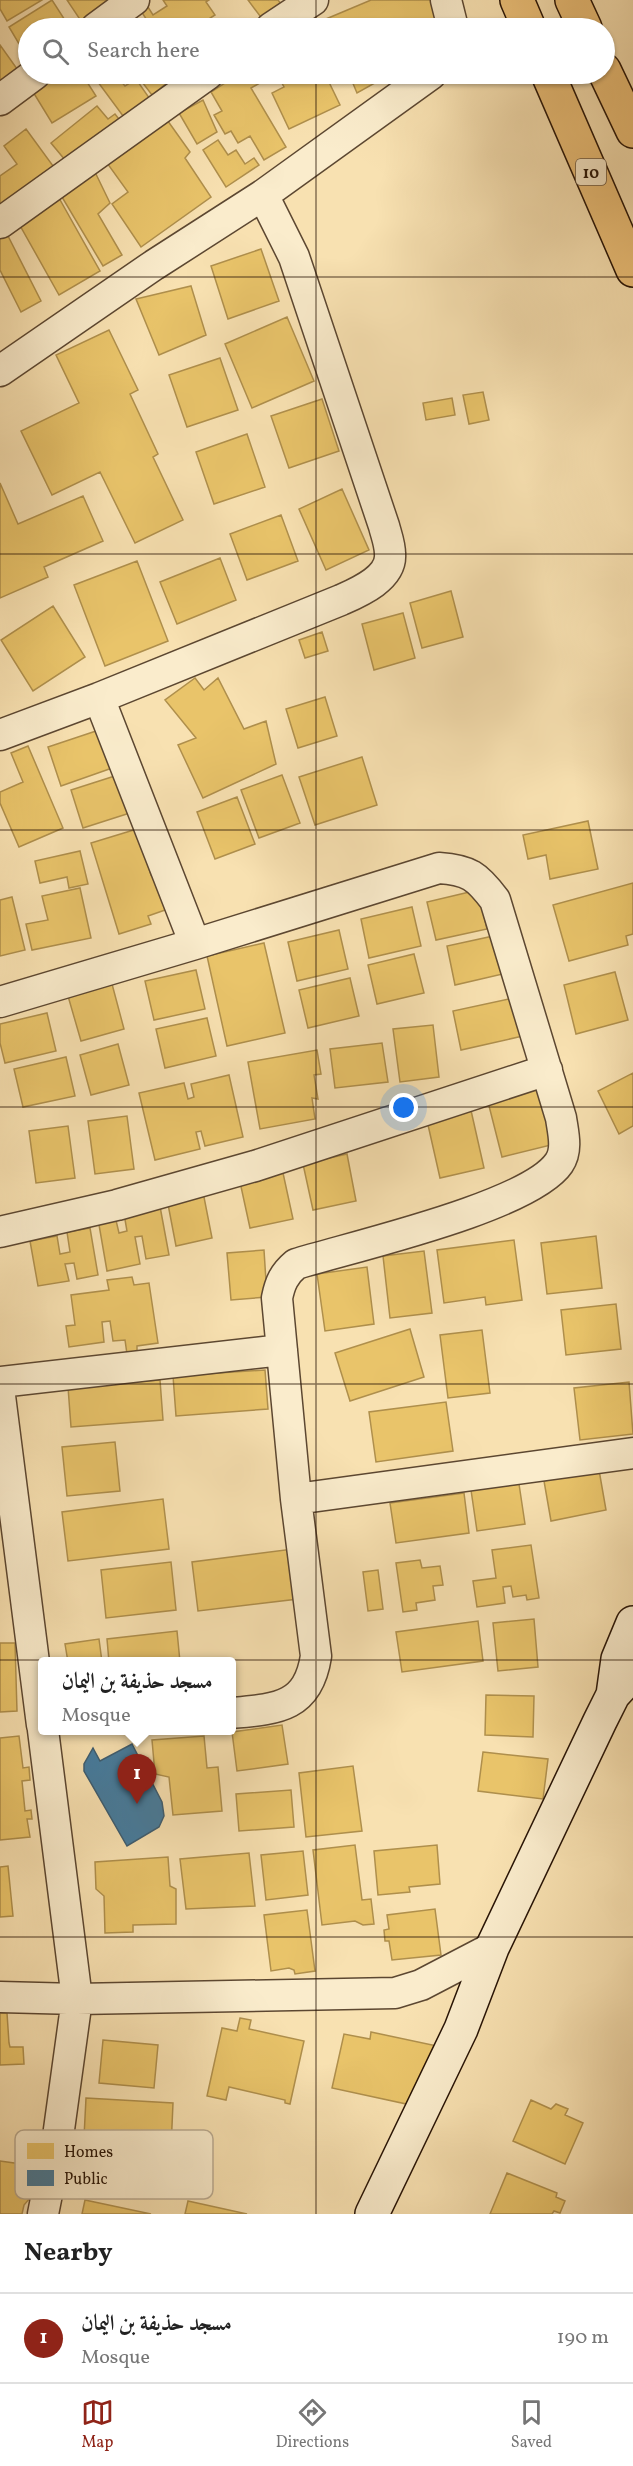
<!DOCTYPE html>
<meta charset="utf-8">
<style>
:root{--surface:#fff;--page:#f6f6f6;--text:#222;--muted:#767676;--line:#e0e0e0;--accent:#8f2418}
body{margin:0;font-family:Vollkorn,Amiri,serif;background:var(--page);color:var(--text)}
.you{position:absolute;left:404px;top:1108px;width:21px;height:21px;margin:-15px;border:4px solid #fff;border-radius:50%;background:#1a73e8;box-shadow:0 0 0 9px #1a73e833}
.badge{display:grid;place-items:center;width:39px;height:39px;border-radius:50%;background:var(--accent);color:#fff;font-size:20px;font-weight:700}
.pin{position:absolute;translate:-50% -50px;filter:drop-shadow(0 2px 3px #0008)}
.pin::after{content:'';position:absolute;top:32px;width:21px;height:18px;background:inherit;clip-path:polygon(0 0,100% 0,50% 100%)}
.popup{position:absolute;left:38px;top:1657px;width:198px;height:78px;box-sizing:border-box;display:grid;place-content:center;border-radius:6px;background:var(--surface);filter:drop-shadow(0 2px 4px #0005);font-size:20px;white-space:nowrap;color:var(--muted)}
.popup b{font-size:22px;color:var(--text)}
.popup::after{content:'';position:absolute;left:50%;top:100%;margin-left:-12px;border:12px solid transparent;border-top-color:var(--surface)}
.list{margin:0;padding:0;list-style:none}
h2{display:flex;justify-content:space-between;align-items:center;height:78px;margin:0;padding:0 24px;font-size:26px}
h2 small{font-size:20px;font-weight:400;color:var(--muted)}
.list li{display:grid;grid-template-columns:39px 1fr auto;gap:18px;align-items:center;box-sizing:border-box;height:90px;padding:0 24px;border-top:2px solid var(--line)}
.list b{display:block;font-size:22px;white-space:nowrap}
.list p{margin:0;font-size:20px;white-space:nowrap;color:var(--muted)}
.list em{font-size:20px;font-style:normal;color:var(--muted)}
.icon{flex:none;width:33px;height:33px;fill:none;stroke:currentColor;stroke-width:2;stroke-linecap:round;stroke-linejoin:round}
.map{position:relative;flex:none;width:633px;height:2214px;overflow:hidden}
.search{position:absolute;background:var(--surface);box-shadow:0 2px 4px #0004;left:18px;right:18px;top:18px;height:66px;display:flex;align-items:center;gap:15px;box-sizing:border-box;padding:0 21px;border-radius:33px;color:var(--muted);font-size:22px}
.sheet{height:168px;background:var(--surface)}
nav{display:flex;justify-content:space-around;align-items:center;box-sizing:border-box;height:84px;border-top:2px solid var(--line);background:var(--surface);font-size:16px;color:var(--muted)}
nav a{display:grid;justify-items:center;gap:3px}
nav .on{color:var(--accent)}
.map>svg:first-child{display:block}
.homes{fill:#e9c46a;stroke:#af8f4c;stroke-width:1.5}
.public{fill:#457b9d;stroke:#3c5c70;stroke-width:1.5}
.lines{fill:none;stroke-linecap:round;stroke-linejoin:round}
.street-casing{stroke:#5c4731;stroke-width:33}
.secondary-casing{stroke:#281406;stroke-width:36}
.highway-casing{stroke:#281406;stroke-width:36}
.street{stroke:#faeccc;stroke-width:30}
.secondary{stroke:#faeccc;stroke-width:33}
.highway{stroke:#ecc078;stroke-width:33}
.grid{fill:none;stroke:#281406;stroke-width:1.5;stroke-opacity:0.55}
.labels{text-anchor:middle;stroke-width:6;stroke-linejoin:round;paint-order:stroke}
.shield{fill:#faeccc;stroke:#675541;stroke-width:1.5}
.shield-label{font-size:16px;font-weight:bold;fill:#281406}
.key{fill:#faeccc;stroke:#bbab91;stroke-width:1.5}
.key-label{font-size:16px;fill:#281406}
</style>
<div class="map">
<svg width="633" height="2214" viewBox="0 0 633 2214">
<rect width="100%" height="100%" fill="#f8e1b1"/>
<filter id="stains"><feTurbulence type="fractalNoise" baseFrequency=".00333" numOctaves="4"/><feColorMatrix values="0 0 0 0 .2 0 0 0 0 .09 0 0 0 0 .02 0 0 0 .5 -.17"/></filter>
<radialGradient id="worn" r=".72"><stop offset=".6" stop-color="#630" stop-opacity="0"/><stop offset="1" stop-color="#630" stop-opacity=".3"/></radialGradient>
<path class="homes" d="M0 0H42L7 21 0 9Z
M52 0 70 28H28V59L9 27Z
M67 0H114L83 24Z
M163 0H209L206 2 215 15 195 28H152L141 11 148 7 153 15 167 6Z
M248 0H278L286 10 266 24Z
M371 0H436L439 28H330L326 19Z
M131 13 144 28H112Z
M311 13 319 28H295Z
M0 45 20 73 0 87Z
M51 74H82L96 96 52 123 30 87Z
M92 74H115L125 86 136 79 152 102 126 120Z
M120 74H178L152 95 136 74 126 82Z
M233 74H271L272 76 251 88 286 147 264 160 250 136 238 143 231 131 225 134 214 115 222 111 211 92 225 83 223 79Z
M277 74H325L340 105 289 129 272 93 284 87Z
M349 74H391L357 93Z
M203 100 217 132 197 144 179 113Z
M97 106 108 119 115 114 122 123 70 166 51 143Z
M165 117 190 152 185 158 211 197 141 247 112 204 128 192 107 163Z
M26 129 56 170 3 209 0 204V176L17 164 4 146Z
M218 140 228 155 236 150 245 164 254 158 259 165 226 187 203 150Z
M94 170 110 203 98 214 122 255 103 266 59 192Z
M59 198 100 271 59 295 18 222Z
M6 232 41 301 21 312 0 270V235Z
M261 249 279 301 228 319 211 266Z
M191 286 206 335 159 355 136 299Z
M287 317 314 381 252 408 225 344Z
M109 330 138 390 130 394 158 454 153 457 183 520 135 543 100 472 52 495 21 431 79 403 56 355Z
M220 358 238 410 187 427 169 375Z
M483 392 489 420 469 424 463 395Z
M452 398 455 415 426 420 423 403Z
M322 399 339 451 289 468 271 416Z
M247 434 265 487 214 504 196 452Z
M0 483 18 524 83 496 103 541 44 567 48 577 0 598Z
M342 489 369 550 326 570 299 509Z
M281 515 298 561 247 580 230 534Z
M220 558 236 600 177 624 160 582Z
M137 561 168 641 105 666 74 585Z
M451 591 463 637 422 648 410 603Z
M53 606 85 657 33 691 1 640Z
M403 613 415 658 374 670 362 624Z
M322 632 328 651 305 658 299 640Z
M195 678 204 690 218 678 244 729 266 721 276 764 203 798 178 745 196 738 165 700Z
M325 697 337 736 298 748 286 709Z
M102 729 115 767 61 786 48 747Z
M28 746 63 828 19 847 0 803V792L23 782 11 753Z
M362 757 377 805 315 825 299 777Z
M121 774 133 812 83 828 71 790Z
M282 775 300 823 259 838 241 790Z
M237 797 255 844 215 859 197 812Z
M588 821 598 869 550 879 546 855 528 859 523 835Z
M137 829 151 875 156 872 168 909 148 916 151 924 119 934 91 843Z
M80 851 88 884 69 888 67 877 40 883 35 861Z
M633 883V934L626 936 628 945 569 961 553 905Z
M80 888 91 938 32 950 26 924 48 920 42 896Z
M478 890 487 929 436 940 427 902Z
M12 897 25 950 0 956V900Z
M412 907 421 946 369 958 361 919Z
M339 930 348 969 297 981 288 942Z
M498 935 507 973 455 985 447 946Z
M264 943 285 1033 227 1046 207 956Z
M414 954 424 993 377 1004 368 965Z
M196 970 205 1009 154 1020 145 981Z
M615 972 628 1020 576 1034 564 985Z
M350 978 359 1016 308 1028 299 990Z
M112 984 124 1029 81 1041 68 996Z
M514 998 523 1036 461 1050 453 1011Z
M47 1013 56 1051 5 1063 0 1043V1024Z
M207 1018 216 1056 165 1068 156 1029Z
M433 1025 439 1077 400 1082 393 1029Z
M382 1043 388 1082 335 1088 330 1049Z
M118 1044 129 1085 91 1095 80 1055Z
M317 1050 321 1074 314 1075 318 1099 312 1098 315 1119 260 1129 248 1062Z
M66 1057 75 1096 23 1107 14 1069Z
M633 1073V1126L619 1134 598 1091Z
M229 1075 243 1137 205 1146 201 1131 196 1132 200 1149 155 1160 139 1093 184 1083 188 1099 194 1097 191 1084Z
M543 1079 559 1143 502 1157 486 1094Z
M470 1106 484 1168 440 1178 426 1116Z
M127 1116 134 1169 95 1174 88 1121Z
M68 1126 75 1178 36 1183 29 1131Z
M347 1154 356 1201 313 1210 303 1164Z
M283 1173 293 1219 250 1228 240 1182Z
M203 1192 212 1238 176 1246 167 1199Z
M159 1201 169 1255 146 1259 142 1236 135 1237 140 1264 107 1271 98 1219 115 1216 119 1233 127 1231 123 1208Z
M90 1228 98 1275 77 1279 74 1263 65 1264 69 1281 38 1286 30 1241 57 1236 60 1254 70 1252 67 1232Z
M596 1236 602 1288 547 1294 541 1243Z
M514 1240 522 1300 486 1305 485 1297 444 1303 437 1250Z
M264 1250 267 1297 231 1300 227 1253Z
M424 1251 432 1313 390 1318 383 1256Z
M367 1267 374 1324 325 1331 317 1274Z
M132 1277 134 1285 149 1283 158 1343 137 1346V1352L127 1354 125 1340 113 1341 110 1321 102 1322 104 1342 69 1347 66 1326 75 1325 71 1295 109 1290 107 1280Z
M616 1304 621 1349 566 1355 561 1310Z
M410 1329 424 1377 350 1401 335 1353Z
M482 1330 490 1393 448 1398 440 1335Z
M265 1370 268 1409 176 1416 173 1376Z
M160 1380 163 1420 71 1427 68 1387Z
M629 1382 633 1434 580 1440 574 1388Z
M446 1402 453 1451 376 1462 369 1412Z
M115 1442 120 1491 67 1496 62 1447Z
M599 1470 606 1510 551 1521 544 1481Z
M519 1484 525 1524 477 1531 471 1490Z
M464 1493 469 1533 396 1543 390 1503Z
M163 1499 169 1549 68 1561 62 1512Z
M531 1545 539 1598 527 1600 526 1595 513 1597 511 1586 503 1587 505 1603 477 1607 473 1581 496 1578 492 1550Z
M293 1549 298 1599 198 1611 192 1562Z
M420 1560 422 1568 440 1566 443 1585 433 1586 435 1600 416 1603 417 1610 403 1612 396 1563Z
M171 1562 176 1610 106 1618 101 1570Z
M378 1570 383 1609 368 1611 363 1572Z
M534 1619 538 1667 498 1671 493 1623Z
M478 1621 483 1661 402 1672 396 1632Z
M177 1631 180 1662H109L107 1639Z
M99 1639 102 1662H68L65 1644Z
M0 1643H15L17 1711 0 1712Z
M486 1695 534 1696 533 1737 485 1735Z
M282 1725 288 1764 237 1771 232 1732Z
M19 1736 23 1768 29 1767 30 1780 22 1781 25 1811 31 1810 32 1819H27L30 1837 0 1840V1738Z
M204 1736 207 1768 218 1767 222 1811 173 1815 169 1777 155 1774 152 1740Z
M483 1752 548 1759 543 1799 478 1791Z
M353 1766 362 1831 306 1837 299 1773Z
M291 1790 294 1827 239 1831 236 1794Z
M355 1845 362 1900 371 1899 374 1924 363 1925 355 1921 322 1925 313 1850Z
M437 1845 440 1884 409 1887 410 1892 378 1895 374 1851Z
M303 1851 308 1895 266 1900 261 1855Z
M249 1853 255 1906 186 1909 180 1859Z
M168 1857 170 1886 176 1889V1924L133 1925V1932L105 1933 104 1896 96 1889 95 1862Z
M8 1866 13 1916 0 1917V1867Z
M435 1909 441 1955 392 1960 389 1941H385L384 1930 389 1929 387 1915Z
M307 1910 315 1971 295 1974 294 1970 289 1968 271 1971 264 1915Z
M0 2013H7L9 2043 10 2047H23L24 2064 0 2065Z
M240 2018 251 2020 249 2029 304 2041 290 2104 285 2103V2100L229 2087 226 2100 207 2096 222 2028 237 2031Z
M371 2032 437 2046 407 2110 406 2104 332 2088 344 2034 370 2039Z
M103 2040 158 2045 154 2088 99 2083Z
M86 2098 173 2103 170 2171 177 2172V2180L82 2176Z
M531 2100 551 2109 556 2104 568 2109 565 2115 583 2123 565 2164 513 2141Z
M0 2161 35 2166 30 2198 24 2205 22 2214H0Z
M507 2173 557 2193 556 2197 565 2201 560 2213 554 2211 552 2214H490Z
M85 2200 151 2214H82Z
M188 2201 247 2214H185Z"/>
<path class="public" d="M132 1744 162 1802 164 1816 159 1827 127 1846 84 1771V1764L93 1748 100 1761Z"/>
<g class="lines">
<g class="street-casing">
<path id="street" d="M446 0 453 28
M96 28 134 0
M271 28 313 0
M0 100 35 74
M0 223 208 74
M0 371 154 265 263 195 431 74
M99 698 195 944
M0 735 99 698 341 600C359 592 392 578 390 554 390 544 386 534 384 526L294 257 263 195
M0 1002 195 944 439 868C469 870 477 876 495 900L561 1118C563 1132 568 1150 559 1163 529 1207 351 1247 296 1264 284 1274 280 1283 277 1298L296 1499 316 1656C308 1708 277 1709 231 1713
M0 1232 117 1205 255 1166 547 1070
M0 1382 282 1350
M0 1396 42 1725
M296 1499 633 1453
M0 1997 77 1999 395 1993 421 1985 492 1948
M43 2214 57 2144 77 1999 43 1730"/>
</g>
<g class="secondary-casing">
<path id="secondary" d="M613 1695 618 1659 633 1623
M372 2214 461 2029 492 1948 600 1721 613 1695 633 1673"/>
</g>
<g class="highway-casing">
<path id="highway" d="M517 0 529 28
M572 0 585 28
M604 70 633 131
M548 74 633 270"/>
</g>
<use href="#street" class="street"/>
<use href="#secondary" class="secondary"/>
<use href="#highway" class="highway"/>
</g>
<path class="grid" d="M316 0V28M316 74V2214M0 277H633M0 554H633M0 830H633M0 1107H633M0 1384H633M0 1660H633M0 1937H633"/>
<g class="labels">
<rect class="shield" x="576" y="159" width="30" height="26" rx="4.5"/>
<g class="shield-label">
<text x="591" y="178">10</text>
</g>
</g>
<rect x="15" y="2130" width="198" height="69" rx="9" class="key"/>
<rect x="27" y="2143" width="27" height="16" fill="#e9c46a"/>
<rect x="27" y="2170" width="27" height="16" fill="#457b9d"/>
<g class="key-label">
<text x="64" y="2157">Homes</text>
<text x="64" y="2184">Public</text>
</g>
<rect width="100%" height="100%" filter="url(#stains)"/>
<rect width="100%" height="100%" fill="url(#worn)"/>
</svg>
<div class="you"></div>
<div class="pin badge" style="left:137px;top:1804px">1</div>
<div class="popup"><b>مسجد حذيفة بن اليمان</b>Mosque</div>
<div class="search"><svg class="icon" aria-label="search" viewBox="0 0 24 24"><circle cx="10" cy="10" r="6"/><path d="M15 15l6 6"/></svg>Search here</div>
</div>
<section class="sheet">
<h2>Nearby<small></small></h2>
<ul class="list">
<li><span class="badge">1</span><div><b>مسجد حذيفة بن اليمان</b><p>Mosque</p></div><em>190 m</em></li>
</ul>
</section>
<nav>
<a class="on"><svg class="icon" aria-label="map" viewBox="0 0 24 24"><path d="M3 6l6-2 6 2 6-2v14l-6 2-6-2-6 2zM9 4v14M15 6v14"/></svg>Map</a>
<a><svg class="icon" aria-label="directions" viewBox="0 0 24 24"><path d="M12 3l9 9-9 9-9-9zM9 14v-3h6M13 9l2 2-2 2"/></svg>Directions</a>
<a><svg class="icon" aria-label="saved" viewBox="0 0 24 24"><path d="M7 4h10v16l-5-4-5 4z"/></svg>Saved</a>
</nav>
